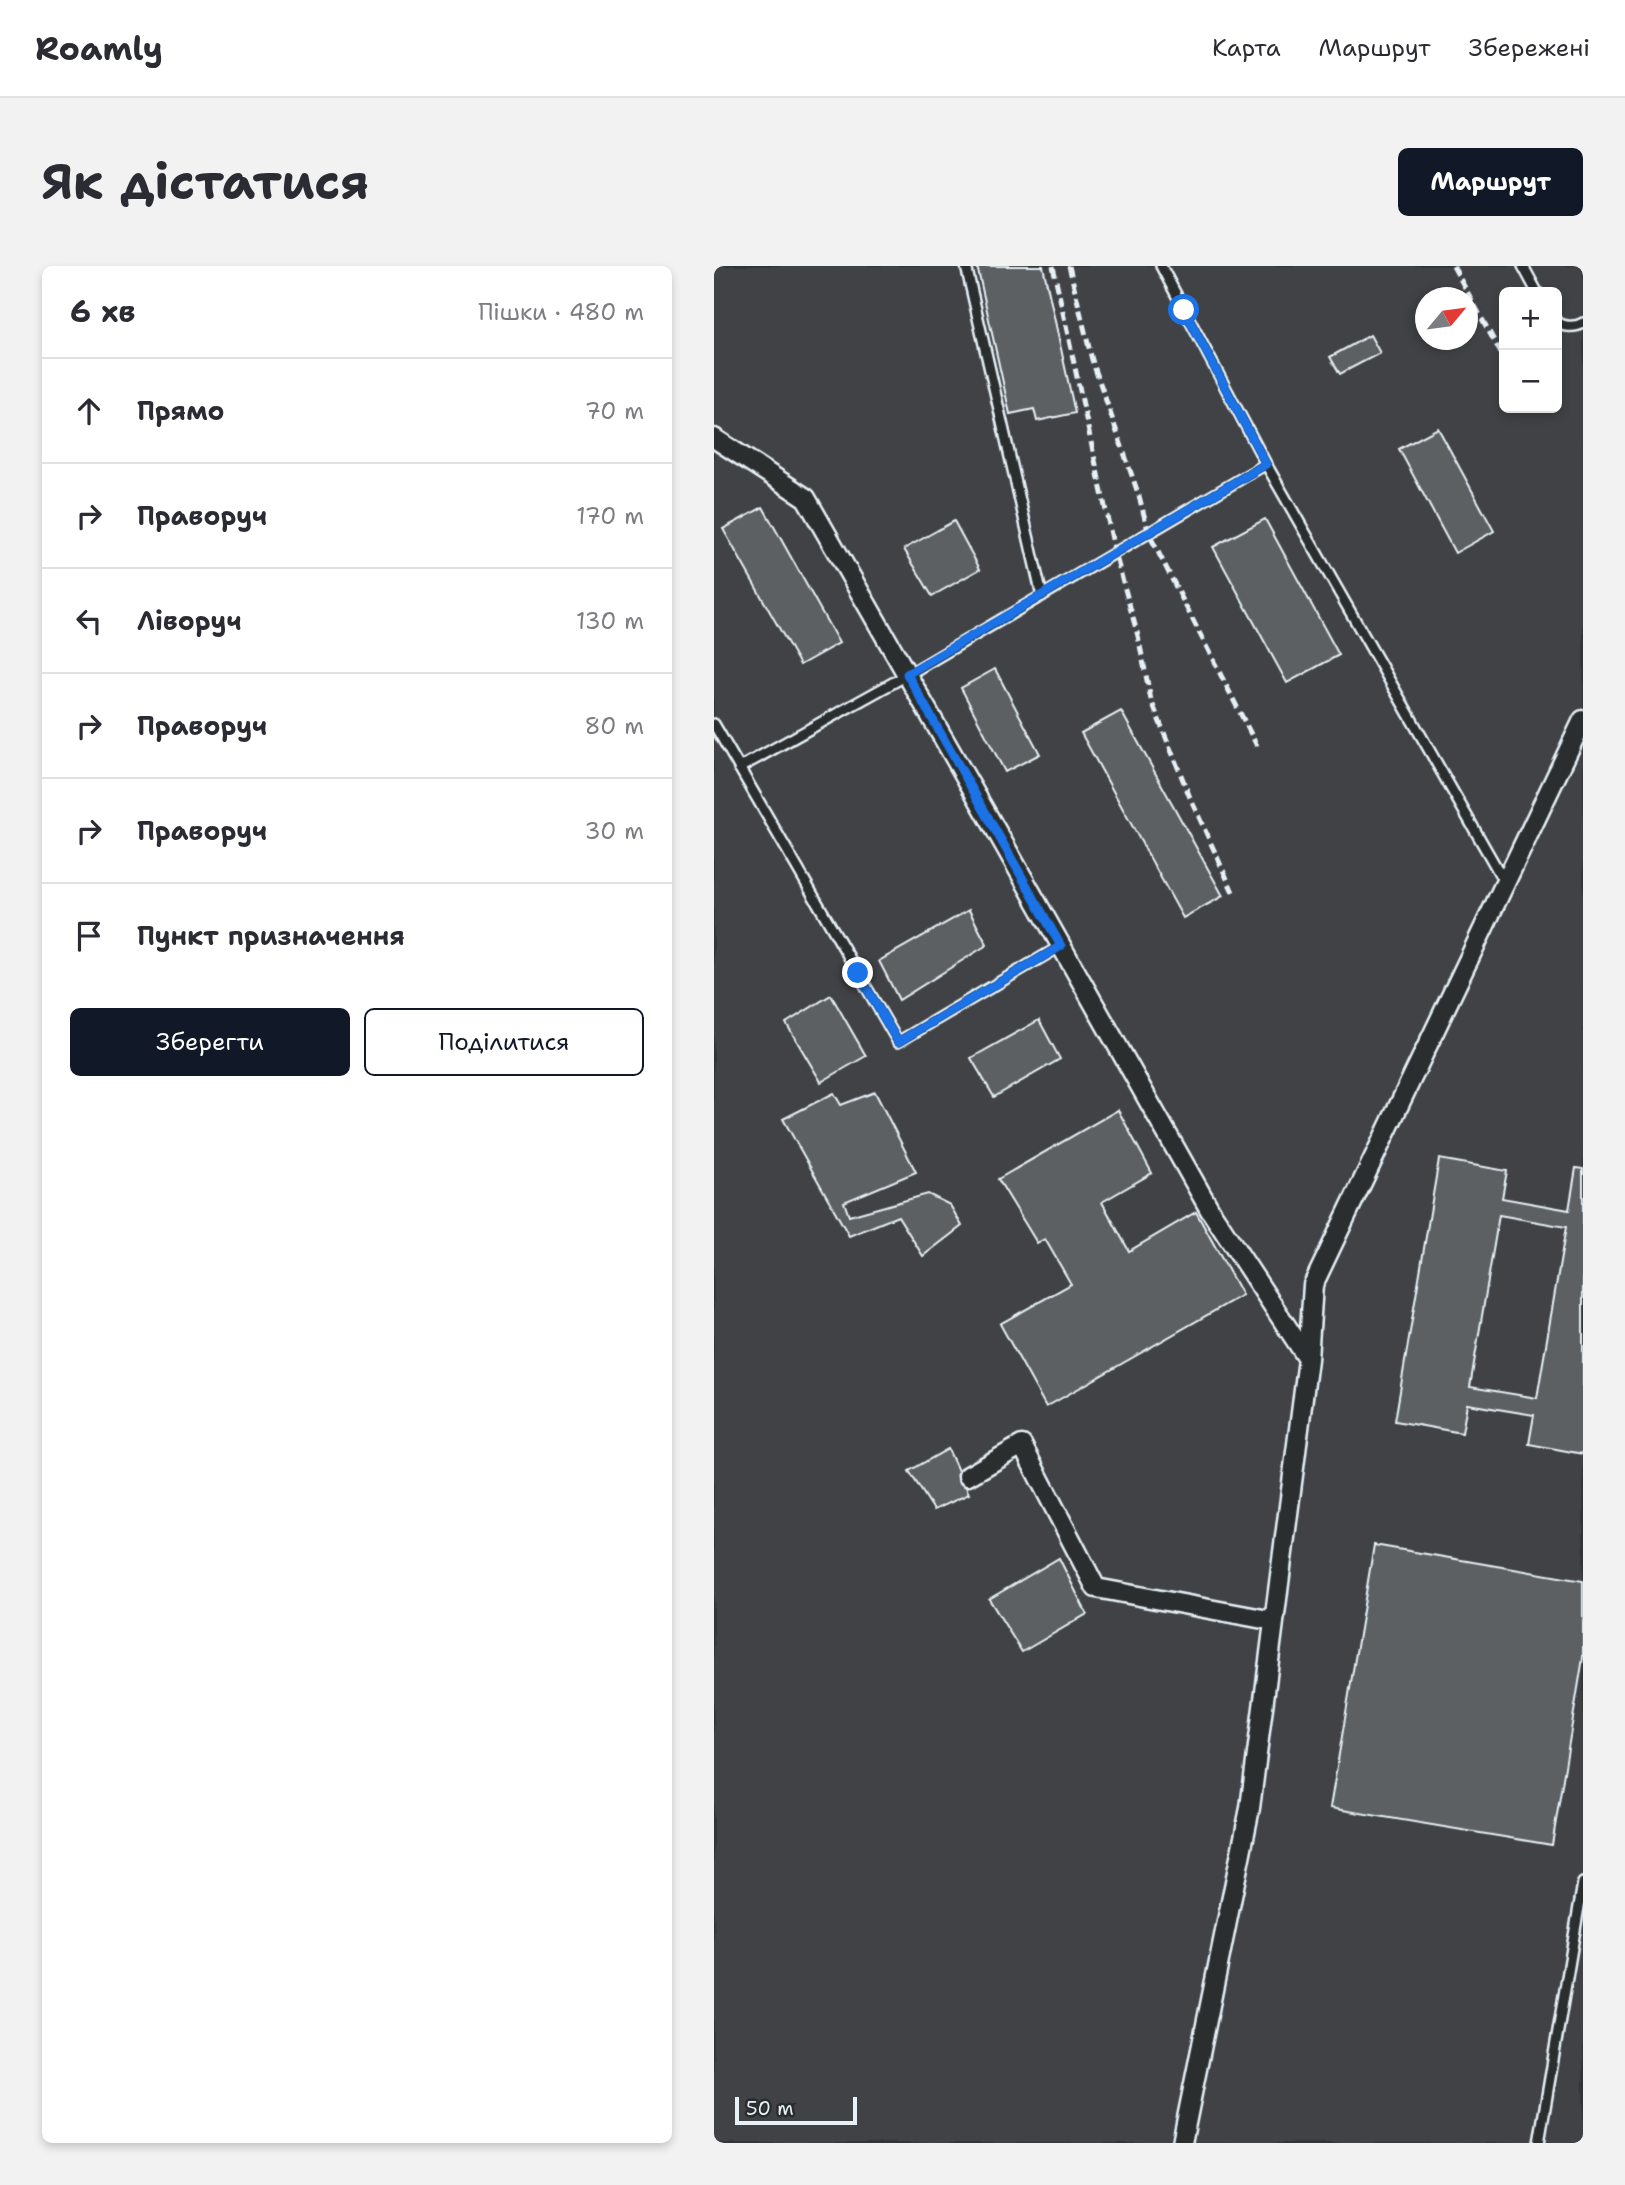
<!DOCTYPE html>
<html lang="uk">
<meta charset="utf-8">
<style>
:root{--surface:#fff;--page:#f2f2f3;--text:#2b2b33;--muted:#7c7c81;--line:#e1e1e2;--accent:#111827}
body{margin:0;font-family:"Shantell Sans",sans-serif;background:var(--page);color:var(--text)}
.controls{position:absolute;right:21px;top:21px;display:grid;overflow:hidden;border-radius:10px;box-shadow:0 4px 10px #0003}
.controls button{width:63px;height:63px;display:grid;place-items:center;padding:0;border:0;border-bottom:2px solid var(--line);background:var(--surface);color:var(--text);font:35px sans-serif}
.compass{position:absolute;left:701px;top:21px;width:63px;height:63px;border-radius:50%;background:var(--surface);box-shadow:0 4px 10px #0003;rotate:61deg}
.scale{position:absolute;left:21px;bottom:18px;width:122px;box-sizing:border-box;padding-left:7px;border:4px solid #e8f1f8;border-top:0;font-size:19px;line-height:24px;white-space:nowrap;color:#e8f1f8;-webkit-text-stroke:5px #2a2d2e;paint-order:stroke}
.stop{position:absolute;width:21px;height:21px;margin:-16px;border:5px solid #1a73e8;border-radius:50%;background:#fff}
.stop.end{background:#1a73e8;border-color:#fff;box-shadow:0 2px 7px #0008}
.list{margin:0;padding:0;list-style:none}
h2{display:flex;justify-content:space-between;align-items:center;height:91px;margin:0;padding:0 28px;font-size:30px}
h2 small{font-size:23px;font-weight:400;color:var(--muted)}
.list li{display:grid;grid-template-columns:46px 1fr auto;gap:21px;align-items:center;box-sizing:border-box;height:105px;padding:0 28px;border-top:2px solid var(--line)}
.list b{display:block;font-size:26px;white-space:nowrap}
.list em{font-size:23px;font-style:normal;color:var(--muted)}
.actions{display:flex;gap:14px;padding:21px 28px}
.actions a{flex:1;padding:16px 0;border:2px solid var(--accent);border-radius:10px;text-align:center;font-size:24px;color:var(--accent)}
.actions .main{background:var(--accent);color:#fff}
.icon{flex:none;width:38px;height:38px;fill:none;stroke:currentColor;stroke-width:2;stroke-linecap:round;stroke-linejoin:round}
.map{position:relative;flex:none;width:869px;height:1877px;overflow:hidden;border-radius:10px}
header{display:flex;align-items:center;gap:42px;box-sizing:border-box;height:98px;padding:0 35px;background:var(--surface);border-bottom:2px solid var(--line)}
header strong{font-size:33px}
nav{display:flex;gap:38px;margin-inline-start:auto;font-size:24px}
.intro{display:flex;align-items:center;justify-content:space-between;box-sizing:border-box;height:168px;padding:0 42px}
h1{margin:0;font-size:49px}
.button{padding:18px 32px;border-radius:10px;background:var(--accent);color:#fff;font-size:24px;font-weight:700}
main{display:flex;gap:42px;padding:0 42px}
aside{flex:1;background:var(--surface);border-radius:10px;box-shadow:0 4px 10px #0003}
.map>svg:first-child{display:block}
.built{fill:#3f4244;fill-rule:evenodd}
.building{fill:#5c6063;stroke:#e8f1f8;stroke-width:2;fill-rule:evenodd}
.lines{fill:none;stroke-linecap:round;stroke-linejoin:round}
.lane-casing{stroke:#e8f1f8;stroke-width:14}
.street-casing{stroke:#e8f1f8;stroke-width:23}
.lane{stroke:#2a2d2e;stroke-width:9}
.street{stroke:#2a2d2e;stroke-width:18}
.rail{stroke:#e8f1f8;stroke-width:5;stroke-dasharray:10 5;stroke-linecap:butt}
.route{stroke:#1a73e8;stroke-width:9}
</style>
<header>
<strong>Roamly</strong>
<nav><a>Карта</a><a>Маршрут</a><a>Збережені</a></nav>
</header>
<div class="intro"><h1>Як дістатися</h1><a class="button">Маршрут</a></div>
<main>
<aside>
<h2>6 хв<small>Пішки · 480 m</small></h2>
<ul class="list">
<li><svg class="icon" aria-label="ahead" viewBox="0 0 24 24"><path d="M12 20V5M6 11l6-6 6 6"/></svg><div><b>Прямо</b></div><em>70 m</em></li>
<li><svg class="icon" aria-label="right" viewBox="0 0 24 24"><path d="M7 20v-9h11M14 6l5 5-5 5"/></svg><div><b>Праворуч</b></div><em>170 m</em></li>
<li><svg class="icon" aria-label="left" viewBox="0 0 24 24"><path d="M17 20v-9H6M10 6l-5 5 5 5"/></svg><div><b>Ліворуч</b></div><em>130 m</em></li>
<li><svg class="icon" aria-label="right" viewBox="0 0 24 24"><path d="M7 20v-9h11M14 6l5 5-5 5"/></svg><div><b>Праворуч</b></div><em>80 m</em></li>
<li><svg class="icon" aria-label="right" viewBox="0 0 24 24"><path d="M7 20v-9h11M14 6l5 5-5 5"/></svg><div><b>Праворуч</b></div><em>30 m</em></li>
<li><svg class="icon" aria-label="arrive" viewBox="0 0 24 24"><path d="M6 21V4h12l-3 4 3 4H6"/></svg><div><b>Пункт призначення</b></div></li>
</ul>
<div class="actions"><a class="main">Зберегти</a><a>Поділитися</a></div>
</aside>
<div class="map">
<svg width="869" height="1877" viewBox="0 0 869 1877">
<rect width="100%" height="100%" fill="#323536"/>
<filter id="ink" filterUnits="userSpaceOnUse"><feTurbulence type="fractalNoise" baseFrequency=".0143" numOctaves="2"/><feDisplacementMap in="SourceGraphic" scale="14" xChannelSelector="R" yChannelSelector="G"/><feConvolveMatrix kernelMatrix="1 2 1 2 8 2 1 2 1" color-interpolation-filters="sRGB"/></filter>
<g filter="url(#ink)">
<path class="built" d="M0 0H869V1877H0ZM790 26H843V142H790ZM712 32H754V74H712Z"/>
<path class="building" d="M263 0H329L361 147 323 155 320 143 296 148Z
M656 69 666 87 626 108 616 91Z
M724 162 780 265 741 287 685 183Z
M49 241 125 377 86 399 9 263Z
M551 253 625 389 573 417 499 281Z
M240 255 266 303 218 330 190 283Z
M281 403 326 488 291 506 247 422Z
M407 445 509 630 469 652 367 467Z
M255 644 273 679 185 734 165 695Z
M117 729 152 790 107 816 72 757Z
M325 754 346 793 280 831 257 792Z
M161 826 202 906 130 936 135 950 214 928 236 939 248 960 209 990 184 950 135 970 69 853 120 827 127 839Z
M404 844 438 907 388 936 415 985 482 946 528 1029 332 1141 286 1058 357 1018 331 973 323 977 284 913Z
M725 893 793 905 788 932 855 944 862 902 869 903V1188L815 1178 820 1149 753 1138 748 1167 681 1155ZM785 949 852 961 823 1132 756 1121Z
M234 1183 244 1205V1215L252 1221 255 1228 220 1244 195 1205Z
M660 1279 869 1315V1392L838 1579 616 1542Z
M345 1292 373 1348 308 1386 275 1333Z"/>
<g class="lines">
<g class="lane-casing">
<path id="lane" d="M252 0 328 330
M447 0 552 198
M809 0 823 26
M843 56C849 61 861 62 869 57
M0 458 184 776 347 680
M25 502 193 409 552 198 791 617
M825 1877 869 1617"/>
</g>
<g class="street-casing">
<path id="street" d="M0 172 92 232 287 573 496 944 594 1093
M254 1210 308 1179 382 1322 560 1355
M468 1877 536 1542 594 1093 599 1019 869 454"/>
</g>
<use href="#lane" class="lane"/>
<use href="#street" class="street"/>
<path class="rail" d="M339 0 401 287 424 370 437 434 475 529 519 626
M355 0 378 94 425 230 435 268 543 480
M739 0 789 91"/>
</g>
</g>
<g class="lines" filter="url(#ink)">
<path class="route" d="M144 707 184 776 347 680 193 408 552 198 470 44"/>
</g>
</svg>
<div class="controls">
<button>+</button>
<button>−</button>
</div>
<svg class="compass" viewBox="-18 -18 36 36"><path d="M0-13l5 13h-10z" fill="#e53935"/><path d="M0 13l5-13h-10z" fill="#7c7c81"/></svg>
<div class="scale">50 m</div>
<div class="stop" style="left:470px;top:44px"></div>
<div class="stop end" style="left:144px;top:707px"></div>
</div>
</main>
